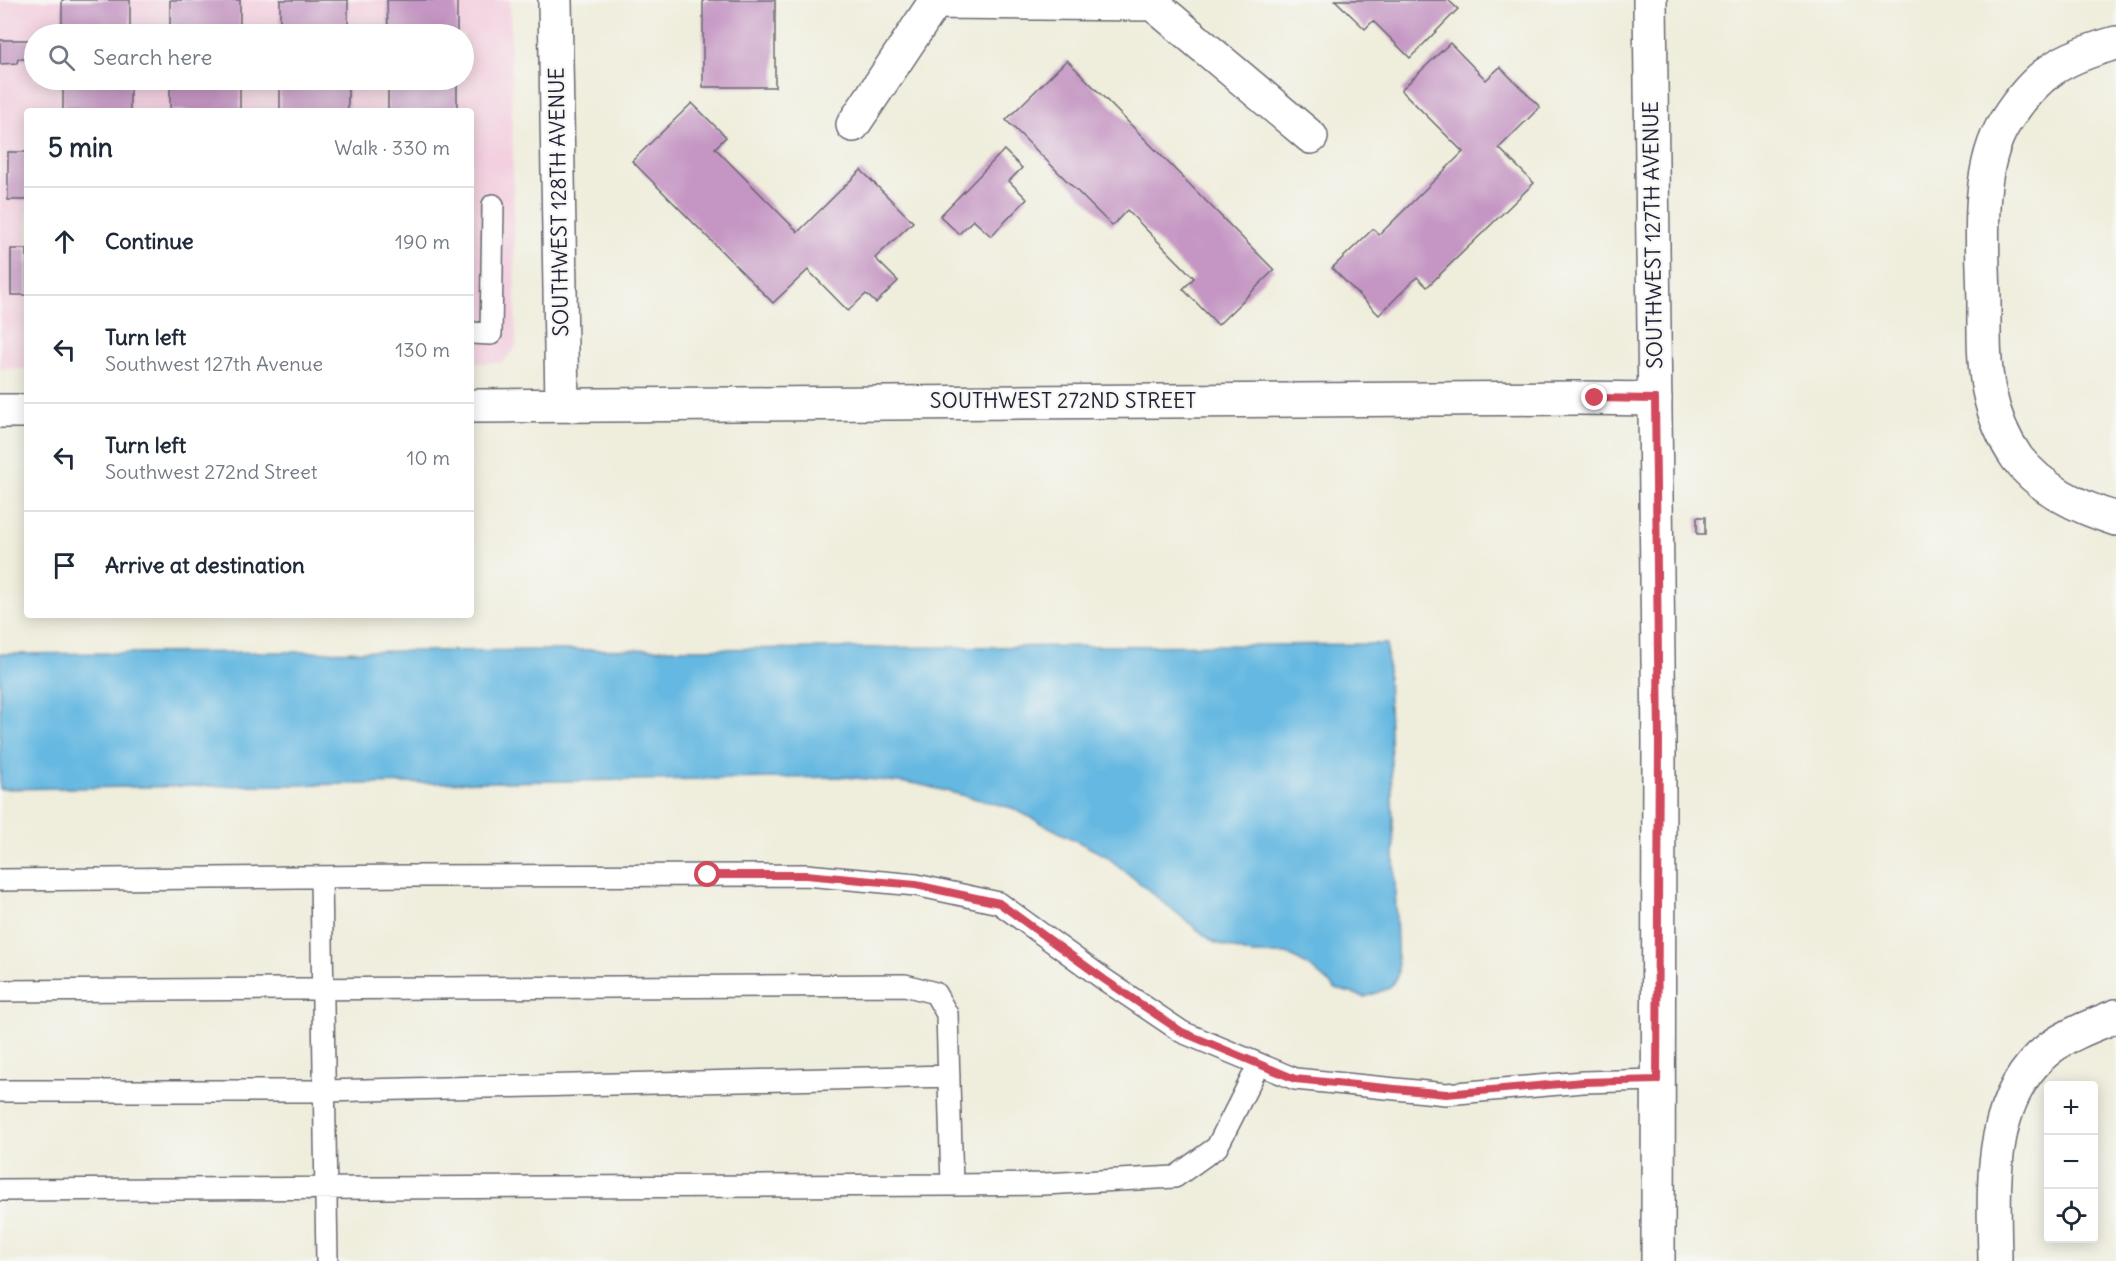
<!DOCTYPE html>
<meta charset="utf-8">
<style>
:root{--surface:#fff;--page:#f6f6f7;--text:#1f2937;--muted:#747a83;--line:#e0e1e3}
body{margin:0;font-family:Delius,sans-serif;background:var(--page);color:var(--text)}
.controls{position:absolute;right:18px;bottom:18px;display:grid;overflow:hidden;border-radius:6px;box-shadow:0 3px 15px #0003}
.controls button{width:54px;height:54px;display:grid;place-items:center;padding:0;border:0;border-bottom:2px solid var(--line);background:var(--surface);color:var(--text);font:30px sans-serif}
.stop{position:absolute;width:18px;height:18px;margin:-14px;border:4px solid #d1495b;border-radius:50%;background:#fff}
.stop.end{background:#d1495b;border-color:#fff;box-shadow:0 2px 6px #0008}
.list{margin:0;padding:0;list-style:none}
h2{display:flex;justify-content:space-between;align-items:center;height:78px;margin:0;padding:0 24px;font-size:26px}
h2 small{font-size:20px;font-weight:400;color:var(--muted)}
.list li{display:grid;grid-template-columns:39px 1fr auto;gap:18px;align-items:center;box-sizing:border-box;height:108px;padding:0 24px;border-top:2px solid var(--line)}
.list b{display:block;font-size:22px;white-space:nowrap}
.list p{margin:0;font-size:20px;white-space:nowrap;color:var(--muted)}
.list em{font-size:20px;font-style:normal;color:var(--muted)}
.icon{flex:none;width:33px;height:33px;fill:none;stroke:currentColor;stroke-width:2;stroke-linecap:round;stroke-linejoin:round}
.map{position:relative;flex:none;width:2116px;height:1261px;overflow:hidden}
.search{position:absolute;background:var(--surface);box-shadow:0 3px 15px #0003;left:24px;top:24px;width:450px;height:66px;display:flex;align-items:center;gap:15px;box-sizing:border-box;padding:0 21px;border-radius:33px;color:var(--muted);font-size:22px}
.panel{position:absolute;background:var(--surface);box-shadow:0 3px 15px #0003;left:24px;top:108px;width:450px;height:510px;border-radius:6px}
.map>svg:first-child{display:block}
.built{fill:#f3cfdf;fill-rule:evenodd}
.water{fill:#65b8e1;stroke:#446d8e;stroke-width:1.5}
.building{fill:#c596c3}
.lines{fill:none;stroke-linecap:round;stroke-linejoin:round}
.service-casing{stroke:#6a6973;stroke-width:24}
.minor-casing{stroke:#6a6973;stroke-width:36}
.secondary-casing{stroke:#6a6973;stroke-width:36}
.service{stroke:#fff;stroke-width:21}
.minor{stroke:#fff;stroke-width:33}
.secondary{stroke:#fff;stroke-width:33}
.route{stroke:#d1495b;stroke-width:8}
.labels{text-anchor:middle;stroke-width:4.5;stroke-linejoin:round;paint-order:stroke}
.street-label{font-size:21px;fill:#22223b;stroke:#f6f6f2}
</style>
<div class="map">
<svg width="2116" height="1261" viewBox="0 0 2116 1261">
<rect width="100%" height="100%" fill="#f6f6f2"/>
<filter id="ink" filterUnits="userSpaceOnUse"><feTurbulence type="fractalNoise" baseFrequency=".0167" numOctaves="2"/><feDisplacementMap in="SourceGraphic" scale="12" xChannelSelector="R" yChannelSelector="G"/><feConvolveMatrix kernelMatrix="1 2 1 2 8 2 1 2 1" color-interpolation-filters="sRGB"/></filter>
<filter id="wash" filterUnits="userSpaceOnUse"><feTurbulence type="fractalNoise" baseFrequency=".008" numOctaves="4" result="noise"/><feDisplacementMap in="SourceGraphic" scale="24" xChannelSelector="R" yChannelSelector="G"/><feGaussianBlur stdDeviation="1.35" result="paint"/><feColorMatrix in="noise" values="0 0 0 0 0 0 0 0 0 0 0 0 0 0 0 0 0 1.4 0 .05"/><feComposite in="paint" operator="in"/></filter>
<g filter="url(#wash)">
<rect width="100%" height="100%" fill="#efeddb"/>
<path class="built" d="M0 0H510L516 347 502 363H471V111H27V369H0ZM34 34H464V80H34Z"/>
<path class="water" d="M1387 644 1398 974 1390 988 1365 997 1336 989 1309 966 1287 954H1251L1213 942 1106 856 1012 808 918 784 845 777 0 789V654Z"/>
<g id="blocks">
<path class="building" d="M62 0H130V34H62Z
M170 0H240V34H170Z
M280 0H348V34H280Z
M387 0H457V34H388Z
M703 0H775V87H703Z
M1335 0H1448L1458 9 1410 58 1373 21 1365 29Z
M0 40H34V59H18L17 63 0 64Z
M1450 43 1486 80 1500 67 1540 107 1499 148 1534 183 1427 287 1417 277 1379 315 1332 268 1373 229 1379 235 1463 152 1401 90Z
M1067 60 1274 270 1218 325 1183 289 1194 278 1127 210 1112 226 1006 120Z
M63 80H130V111H63Z
M170 80H240V111H170Z
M280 80H348V111H280Z
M388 80H457V111H388Z
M692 103 726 137 715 148 798 232 861 170 913 222 875 258 898 281 876 303 866 294 848 311 808 270 773 303 632 161Z
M1004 150 1022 168 1009 181 1027 199 991 236 973 220 959 234 940 216Z
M8 152H27V200H8Z
M11 249H27V295H11Z
M1697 517H1705V534H1697Z"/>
</g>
</g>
<g filter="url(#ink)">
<use href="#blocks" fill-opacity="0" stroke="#6a6973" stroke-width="1.5"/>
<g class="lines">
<g class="service-casing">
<path id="service" d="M471 333 491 334 493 205
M321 877 327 1261
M0 880 413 876 806 875 916 885 999 903 1105 980 1182 1032 1295 1079 1446 1094 1583 1082 1657 1080
M0 991 905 985 935 993 947 1014 952 1185
M0 1091H324L949 1076
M0 1190 952 1185 1044 1184 1175 1177 1217 1147 1259 1064"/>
</g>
<g class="minor-casing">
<path id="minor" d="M555 0 562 405
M2116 43C2061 58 2036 73 2005 122 1975 169 1983 247 1984 301 1984 330 1983 362 1989 391 1994 415 2003 438 2017 458 2042 490 2078 507 2116 519
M853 125 935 2 1153 4 1311 137
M471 406 1579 398 1655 399
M0 411H27
M1995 1261C1994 1189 1986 1098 2050 1048 2069 1034 2094 1025 2116 1016"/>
</g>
<g class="secondary-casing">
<path id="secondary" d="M1650 0 1659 742 1658 1261"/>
</g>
<use href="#service" class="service"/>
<use href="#minor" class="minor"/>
<use href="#secondary" class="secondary"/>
</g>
</g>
<g class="lines" filter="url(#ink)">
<path class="route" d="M708 875H806L916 885 999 903 1105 980 1182 1032 1295 1079 1446 1094 1583 1082 1657 1080 1659 742 1655 399 1595 398"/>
</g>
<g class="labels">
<g class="street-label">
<text transform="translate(559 202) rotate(-91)" y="7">SOUTHWEST 128TH AVENUE</text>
<text transform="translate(1653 235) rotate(-91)" y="7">SOUTHWEST 127TH AVENUE</text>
<text x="1063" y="408">SOUTHWEST 272ND STREET</text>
</g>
</g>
</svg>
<div class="controls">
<button>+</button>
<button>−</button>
<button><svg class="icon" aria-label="locate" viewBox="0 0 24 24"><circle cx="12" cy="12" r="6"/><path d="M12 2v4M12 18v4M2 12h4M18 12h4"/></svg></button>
</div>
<div class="stop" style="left:708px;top:875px"></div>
<div class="stop end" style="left:1595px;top:398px"></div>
<div class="search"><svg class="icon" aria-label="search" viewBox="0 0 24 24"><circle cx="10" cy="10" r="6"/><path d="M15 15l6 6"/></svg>Search here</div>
<section class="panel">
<h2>5 min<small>Walk · 330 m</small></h2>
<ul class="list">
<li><svg class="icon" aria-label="ahead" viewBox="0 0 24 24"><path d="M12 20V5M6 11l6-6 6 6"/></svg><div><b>Continue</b></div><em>190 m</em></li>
<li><svg class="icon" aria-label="left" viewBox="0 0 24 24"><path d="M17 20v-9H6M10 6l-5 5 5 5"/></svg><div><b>Turn left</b><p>Southwest 127th Avenue</p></div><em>130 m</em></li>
<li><svg class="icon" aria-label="left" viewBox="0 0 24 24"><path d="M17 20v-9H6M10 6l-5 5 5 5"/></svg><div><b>Turn left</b><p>Southwest 272nd Street</p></div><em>10 m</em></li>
<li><svg class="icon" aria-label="arrive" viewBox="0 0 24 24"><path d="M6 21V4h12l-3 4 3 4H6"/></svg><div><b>Arrive at destination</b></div></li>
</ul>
</section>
</div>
